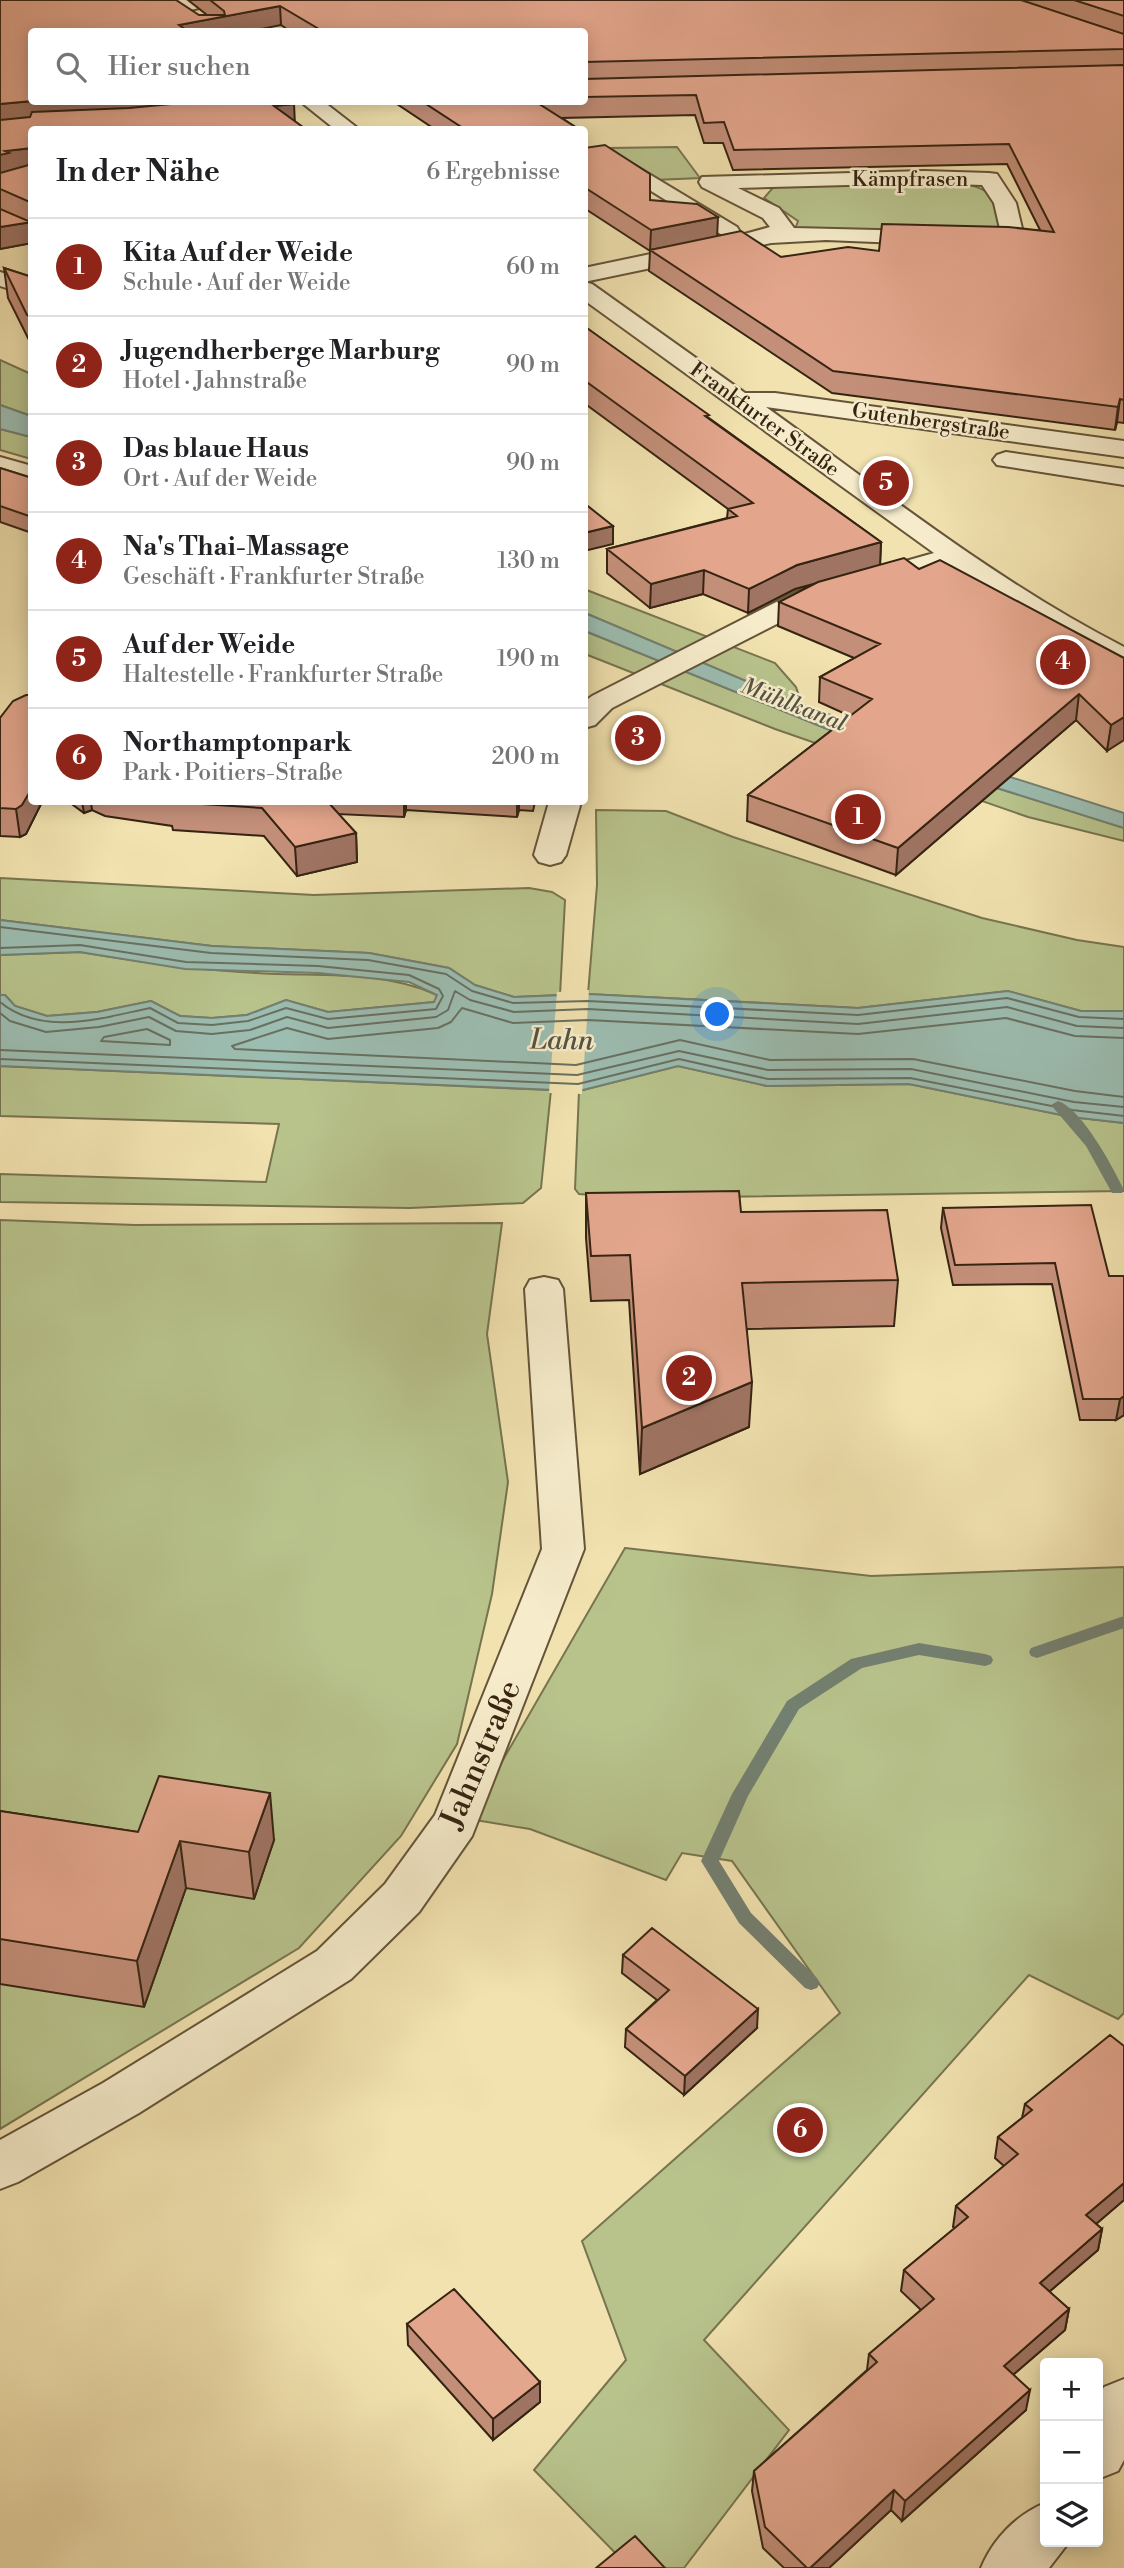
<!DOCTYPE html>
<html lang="de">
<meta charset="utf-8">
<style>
:root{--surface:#fff;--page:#f2f2f2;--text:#202124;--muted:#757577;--line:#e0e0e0;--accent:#8f2418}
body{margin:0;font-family:"Libre Bodoni",serif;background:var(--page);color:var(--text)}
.controls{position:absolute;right:21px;bottom:21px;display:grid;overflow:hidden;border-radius:7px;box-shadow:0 4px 18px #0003}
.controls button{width:63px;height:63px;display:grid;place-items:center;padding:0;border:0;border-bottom:2px solid var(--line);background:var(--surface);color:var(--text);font:35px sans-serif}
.you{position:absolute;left:718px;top:1015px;width:24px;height:24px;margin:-18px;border:5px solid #fff;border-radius:50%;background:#1a73e8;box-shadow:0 0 0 10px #1a73e833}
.badge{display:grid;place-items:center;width:46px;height:46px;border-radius:50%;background:var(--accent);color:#fff;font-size:23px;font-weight:700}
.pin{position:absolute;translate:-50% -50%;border:4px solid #fff;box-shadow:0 2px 7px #0006}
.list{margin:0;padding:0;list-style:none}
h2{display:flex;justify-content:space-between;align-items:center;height:91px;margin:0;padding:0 28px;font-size:30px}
h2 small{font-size:23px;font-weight:400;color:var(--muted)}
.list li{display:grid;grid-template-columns:46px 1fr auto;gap:21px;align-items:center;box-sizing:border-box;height:98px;padding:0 28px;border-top:2px solid var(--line)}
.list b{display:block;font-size:26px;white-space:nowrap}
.list p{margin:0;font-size:23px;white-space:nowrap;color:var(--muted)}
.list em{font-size:23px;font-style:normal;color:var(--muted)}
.icon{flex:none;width:38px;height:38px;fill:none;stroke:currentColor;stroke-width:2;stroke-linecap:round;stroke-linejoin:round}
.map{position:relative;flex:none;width:1124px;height:2568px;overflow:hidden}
.search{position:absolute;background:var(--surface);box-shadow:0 4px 18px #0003;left:28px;top:28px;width:560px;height:77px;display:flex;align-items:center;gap:18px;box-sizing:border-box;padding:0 24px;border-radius:7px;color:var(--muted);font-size:26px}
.panel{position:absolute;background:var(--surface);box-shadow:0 4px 18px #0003;left:28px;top:126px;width:560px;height:679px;border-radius:7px}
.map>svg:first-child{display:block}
.green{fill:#b8c38c;stroke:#77744f;stroke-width:2}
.water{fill:#9cbdb1;stroke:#738071;stroke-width:2}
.pier{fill:#f1e2af}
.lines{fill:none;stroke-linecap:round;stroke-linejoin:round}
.shore{stroke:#697062;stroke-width:2}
.stream{fill:#738071;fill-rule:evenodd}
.minor-casing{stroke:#655439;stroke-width:4}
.minor{fill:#f6eccb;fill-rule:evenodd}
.wall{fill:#c38f79;stroke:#362412;stroke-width:2}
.shaded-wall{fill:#9f7463;stroke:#362412;stroke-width:2}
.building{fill:#e3a68d;stroke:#362412;stroke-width:2}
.labels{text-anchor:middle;stroke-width:5;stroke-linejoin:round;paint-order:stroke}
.far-street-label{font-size:21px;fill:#362412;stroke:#f6eccb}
.far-water-label{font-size:23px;font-style:italic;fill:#555242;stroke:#f6eccb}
.water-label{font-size:28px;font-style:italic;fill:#555242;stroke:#f6eccb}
.near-street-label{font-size:32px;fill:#362412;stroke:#f6eccb}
</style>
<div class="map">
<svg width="1124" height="2568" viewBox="0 0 1124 2568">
<rect width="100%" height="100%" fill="#f1e2af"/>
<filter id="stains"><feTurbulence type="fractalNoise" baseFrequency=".00286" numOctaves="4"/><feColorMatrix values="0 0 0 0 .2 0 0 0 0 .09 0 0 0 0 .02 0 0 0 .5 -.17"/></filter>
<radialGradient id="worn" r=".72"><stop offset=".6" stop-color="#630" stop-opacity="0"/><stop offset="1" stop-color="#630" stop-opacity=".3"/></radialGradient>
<path class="green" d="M677 147 700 178 655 180 610 148Z
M948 180C989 189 992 188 1005 229L991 238 836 229 794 232 798 221 764 198 777 183Z
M0 360 31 374V416L0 405Z
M0 429 31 437V459L0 450Z
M584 589 775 663 796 687 802 705 585 613Z
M585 631 825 728 946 772 1124 828V841L1028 817 775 729 585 654Z
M596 810 666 811 733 837 982 918 1077 940 1124 947V1011H1081L1008 991 858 1008 588 994 597 885Z
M0 878 314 895 529 888 552 892 565 900 560 995 514 997 475 985 449 968 369 953 212 946 0 920Z
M80 952C139 962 197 970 256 973 317 977 380 969 437 995L435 1002 328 1012 286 1000 247 1015 212 1018 180 1016 151 1001 97 1012 47 1016 15 1006 5 995H0V955Z
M0 1066 551 1090 541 1188 523 1203 410 1208 0 1202V1174L266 1182 279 1124 0 1116Z
M678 1066 767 1086 909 1084 1071 1117 1124 1123V1191L634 1198 579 1194 575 1189 579 1091Z
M0 1220 135 1225 502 1223 487 1334 508 1482 492 1594 457 1744 401 1836 299 1948 0 2129Z
M625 1548 871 1576 1124 1567V2013L1118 2019 1029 1975 704 2340 789 2430 684 2568H630L534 2470 626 2360 582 2241 840 2013 732 1861 682 1853 666 1880 530 1829 469 1819Z"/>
<path class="water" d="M0 405 31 416V437L0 429Z
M585 613 803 705 944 756 1124 813V828L946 772 825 728 585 631Z
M0 920 212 946 369 953 449 968 475 985 514 997 588 994 858 1008 1008 991 1081 1011H1124V1123L1071 1117 909 1084 767 1086 678 1066 579 1091 0 1066V995H5L15 1006 47 1016 97 1012 151 1001 180 1016 212 1018 247 1015 286 1000 328 1012 434 1002 437 995 409 982 318 973 185 969 80 952 0 955Z"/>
<path class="pier" d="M589 990 582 1094 549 1093 557 992Z"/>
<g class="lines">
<path class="shore" d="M0 927 211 953 368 960 446 974 472 991 513 1003 588 1001 858 1015 1007 998 1079 1017 1124 1019
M0 948 80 945 186 962 318 966 409 975 439 989 443 996 436 1009 328 1019 286 1008 248 1021 212 1025 178 1023 150 1008C102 1018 42 1037 0 1002
M0 1013 10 1021 46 1032 99 1027 149 1017 176 1031 212 1034 250 1030 287 1017 328 1028 436 1017 448 1010 455 991 470 1000 514 1012 588 1009 858 1024 1007 1007 1077 1026 1124 1028
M147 1029 170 1040V1045L101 1041 104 1037Z
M1124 1038 1075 1036 1006 1018 858 1034 588 1020 513 1023 462 1008 451 1022 438 1028 328 1039 287 1028 232 1046 235 1049 576 1065 680 1040 770 1060 913 1059 1075 1091 1124 1097
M0 1050 577 1075 679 1051 768 1070 911 1069 1074 1102 1124 1107
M0 1059 578 1084 679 1059 768 1079 910 1078 1072 1110 1124 1116"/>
<path class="stream" d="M1058 1101C1082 1109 1113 1167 1124 1190L1122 1193H1112L1086 1146 1051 1105Z
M1124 1616V1628L1037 1658 1031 1656 1029 1652 1031 1648Z
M919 1643 985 1654 991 1656 993 1660 991 1664 985 1666 919 1655 862 1668 799 1709 748 1796 719 1861 751 1913 817 1978 820 1983 817 1988 811 1990 805 1988 739 1923 701 1861 732 1794 787 1701 851 1659Z"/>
<g class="minor-casing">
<path id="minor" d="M179 0H215C207 8 184 13 172 10L170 6Z
M301 102H324L360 130H336Z
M609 150 737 227 740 232 737 236 770 227 763 218 702 187 699 182 702 177 924 171 989 173 997 174 1016 203 1024 237 1021 242 997 247 826 240 771 243 584 282V268L727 238 606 163 584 167V155ZM924 183 982 185 994 203 1001 233 794 228 779 208 738 188Z
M0 272 32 281V296L0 286Z
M584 282 592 284 745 393H775L1124 441V457L766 407C882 490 997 582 1124 647V667L1069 641 951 565 816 604 612 708 595 725 584 728V702L592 696 796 592 934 553 584 300Z
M1006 452 1124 469V485L997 465 993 460 997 455Z
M0 457 32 466V482L0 473Z
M549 802H581L566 855 561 862 550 865 539 862 534 855Z
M544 1277 558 1280 563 1289 584 1549 472 1836 419 1912 351 1979 139 2113 18 2182 0 2189V2140L103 2083 317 1951 385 1884 435 1815 542 1549 525 1289 530 1280Z
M1124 2379V2460L1118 2471 1098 2479V2398L1104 2387Z
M1045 2503V2542H1069L1049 2568H981C993 2539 1016 2515 1045 2503Z"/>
</g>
<use href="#minor" class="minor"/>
</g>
<path class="wall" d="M0 0 199 15H207L188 0H1124V423L1117 422 1115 430 832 393 649 271 650 251 584 208V148L650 200 717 236 781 257 879 251 1040 230 1007 164 733 170 723 143H704L695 115 562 118 580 130H436L394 102H584V32H291L281 25 32 32V243L0 249Z
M4 268 32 277V346L8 298Z
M584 326 709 418 881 542 880 565 919 569 1124 658 1107 751 1076 720 896 875 747 821 748 795 850 716 819 702 820 677 854 658 778 626 779 602 814 584 795 589 748 613 703 594 650 608 607 573V549L727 518 728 509 584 403Z
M0 468 32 478V533L0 522Z
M0 718 32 802H42L26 834 20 837 0 836Z
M69 802H535L533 811 519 810 517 817 406 810 404 817 338 814 356 833 357 862 297 876 264 836 173 830 172 826 105 816 92 810 84 813Z
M586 1193 741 1212 898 1280 894 1326 747 1329 749 1427 640 1474 629 1300 591 1301 586 1238Z
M943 1208 1109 1276 1124 1415 1116 1420H1080L1052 1284 953 1285 941 1228Z
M0 1811 138 1832 274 1840 254 1899 186 1888 144 2007 0 1984Z
M623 1955 757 2028 684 2095 625 2047 626 2029 657 2000 622 1973Z
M1124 2046V2200L1096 2224 1102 2229 1098 2250 1049 2292 1069 2309 1065 2330 1013 2375 1026 2410 902 2521 891 2510 829 2568H784L763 2548 752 2491 754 2471 867 2370 869 2354 921 2310 901 2291 904 2270 955 2228 953 2227 956 2206 1004 2166 995 2158 998 2137 1022 2118 1025 2104Z
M407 2324 540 2382V2402L493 2440 408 2345Z"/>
<path class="shaded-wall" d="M280 6 281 25 247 32H180L179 25Z
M32 101V102H237L0 124V104Z
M294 104 295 125 274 106Z
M32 148V169L0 177V155L5 151Z
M718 217 717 238 650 250 651 230Z
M32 222V243L0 249V227Z
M1120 399 1117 422 1115 430 1118 407Z
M613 526V544L584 551V533Z
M881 542 880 566 795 589 748 613 749 589 797 565Z
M704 570 703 594 650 608 651 584Z
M1079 694 1076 720 896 875 898 848Z
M1124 717V740L1107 751 1111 725Z
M32 788V802H42L26 834 20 837 16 809Z
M82 802H91L92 810 84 813Z
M404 802H406V810L404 817Z
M517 802H519V810L517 817Z
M356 833 357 862 297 876 295 847Z
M752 1382 749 1427 640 1474 642 1428Z
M1124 1396V1415L1116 1420 1120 1399Z
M270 1793 274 1840 254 1899 249 1852Z
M180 1841 186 1888 144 2007 137 1961Z
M758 2009 757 2028 684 2095 685 2076Z
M1124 2183V2200L1082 2236 1086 2215Z
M1102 2229 1098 2250 1036 2303 1040 2283Z
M1069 2309 1065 2330 1000 2386 1004 2366Z
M540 2382V2402L493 2440V2419Z
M1030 2390 1026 2410 902 2521 905 2501Z
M894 2490 891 2510 829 2568H810Z"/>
<path class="building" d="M0 0H176L199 15H225L224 11 210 0H1021L1124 34V49L584 62V32H324L280 6 179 25 189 32H32V101L0 104Z
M1074 0H1124V16Z
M1124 65V400L1120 399 1118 407 833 371 650 250 741 231 781 257 848 247 879 251 882 224 1008 227 1054 232 1009 144 734 150 724 122 704 123 696 95 584 97V79Z
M192 102H289L294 104 274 106 307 130H32V148L5 151 9 153 0 155V120L30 117 32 112 129 108Z
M423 102H536L580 130H466Z
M605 145 650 174V200L697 204 718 217 651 230 584 187V148Z
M32 164V203L0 189V173Z
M0 209 28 221 32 219V222L0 227Z
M4 268 32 277V317L27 315Z
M584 326 709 415 705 416 881 542 797 565 749 589 704 570 651 584 607 549 737 516 728 509 753 503 584 380Z
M0 468 32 478V517L0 506Z
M584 503 613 526 584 533Z
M904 558 919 569 940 560 1124 658V717L1111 725 1079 694 898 848 748 795 872 699 820 677 880 644 779 602 818 582Z
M26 695H32V788L22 805 16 809 0 808V718L13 701Z
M170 802H328L356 833 295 847 262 808Z
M739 1191 741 1212 887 1210 898 1280 742 1283 752 1382 642 1428 630 1255 591 1256 586 1193Z
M1091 1205 1109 1276H1124V1396L1120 1399H1083L1055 1263 955 1265 943 1208Z
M159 1776 270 1793 249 1852 180 1841 137 1961 0 1939V1811L138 1832Z
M652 1928 758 2009 685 2076 626 2029 669 1990 623 1955Z
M1110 2035 1124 2046V2183L1086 2215 1102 2229 1040 2283 1069 2309 1004 2366 1030 2390 905 2501 894 2490 810 2568H807L765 2527 754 2471 877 2362 869 2354 934 2299 904 2270 968 2217 956 2206 1018 2154 998 2137 1032 2110 1025 2104Z
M454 2289 540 2382 493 2419 407 2324Z
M635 2536 665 2568H596Z"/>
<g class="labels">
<g class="far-street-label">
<text x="910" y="186">Kämpfrasen</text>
<text transform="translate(765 419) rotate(36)" y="7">Frankfurter Straße</text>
<text transform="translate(931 421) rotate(8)" y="7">Gutenbergstraße</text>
</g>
<g class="far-water-label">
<text transform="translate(794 704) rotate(21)" y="8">Mühlkanal</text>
</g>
<g class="water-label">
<text transform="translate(562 1039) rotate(1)" y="10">Lahn</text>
</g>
<g class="near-street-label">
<text transform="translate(480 1754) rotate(-67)" y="11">Jahnstraße</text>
</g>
</g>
<rect width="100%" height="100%" filter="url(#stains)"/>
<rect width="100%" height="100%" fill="url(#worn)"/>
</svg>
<div class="controls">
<button>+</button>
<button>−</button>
<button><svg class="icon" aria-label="layers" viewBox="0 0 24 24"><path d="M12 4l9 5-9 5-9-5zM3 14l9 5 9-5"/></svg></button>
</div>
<div class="you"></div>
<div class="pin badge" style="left:858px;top:817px">1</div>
<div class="pin badge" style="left:689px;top:1378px">2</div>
<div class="pin badge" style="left:638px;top:738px">3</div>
<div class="pin badge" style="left:1063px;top:662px">4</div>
<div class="pin badge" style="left:886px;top:483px">5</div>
<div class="pin badge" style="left:800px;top:2130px">6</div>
<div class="search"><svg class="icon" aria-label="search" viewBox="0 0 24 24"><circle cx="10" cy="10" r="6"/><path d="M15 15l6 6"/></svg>Hier suchen</div>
<section class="panel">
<h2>In der Nähe<small>6 Ergebnisse</small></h2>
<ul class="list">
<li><span class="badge">1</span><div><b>Kita Auf der Weide</b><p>Schule · Auf der Weide</p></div><em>60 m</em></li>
<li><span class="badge">2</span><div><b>Jugendherberge Marburg</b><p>Hotel · Jahnstraße</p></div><em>90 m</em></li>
<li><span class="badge">3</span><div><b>Das blaue Haus</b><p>Ort · Auf der Weide</p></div><em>90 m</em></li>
<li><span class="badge">4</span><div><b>Na's Thai-Massage</b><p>Geschäft · Frankfurter Straße</p></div><em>130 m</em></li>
<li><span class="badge">5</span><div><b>Auf der Weide</b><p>Haltestelle · Frankfurter Straße</p></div><em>190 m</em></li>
<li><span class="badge">6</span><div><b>Northamptonpark</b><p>Park · Poitiers-Straße</p></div><em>200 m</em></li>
</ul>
</section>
</div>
